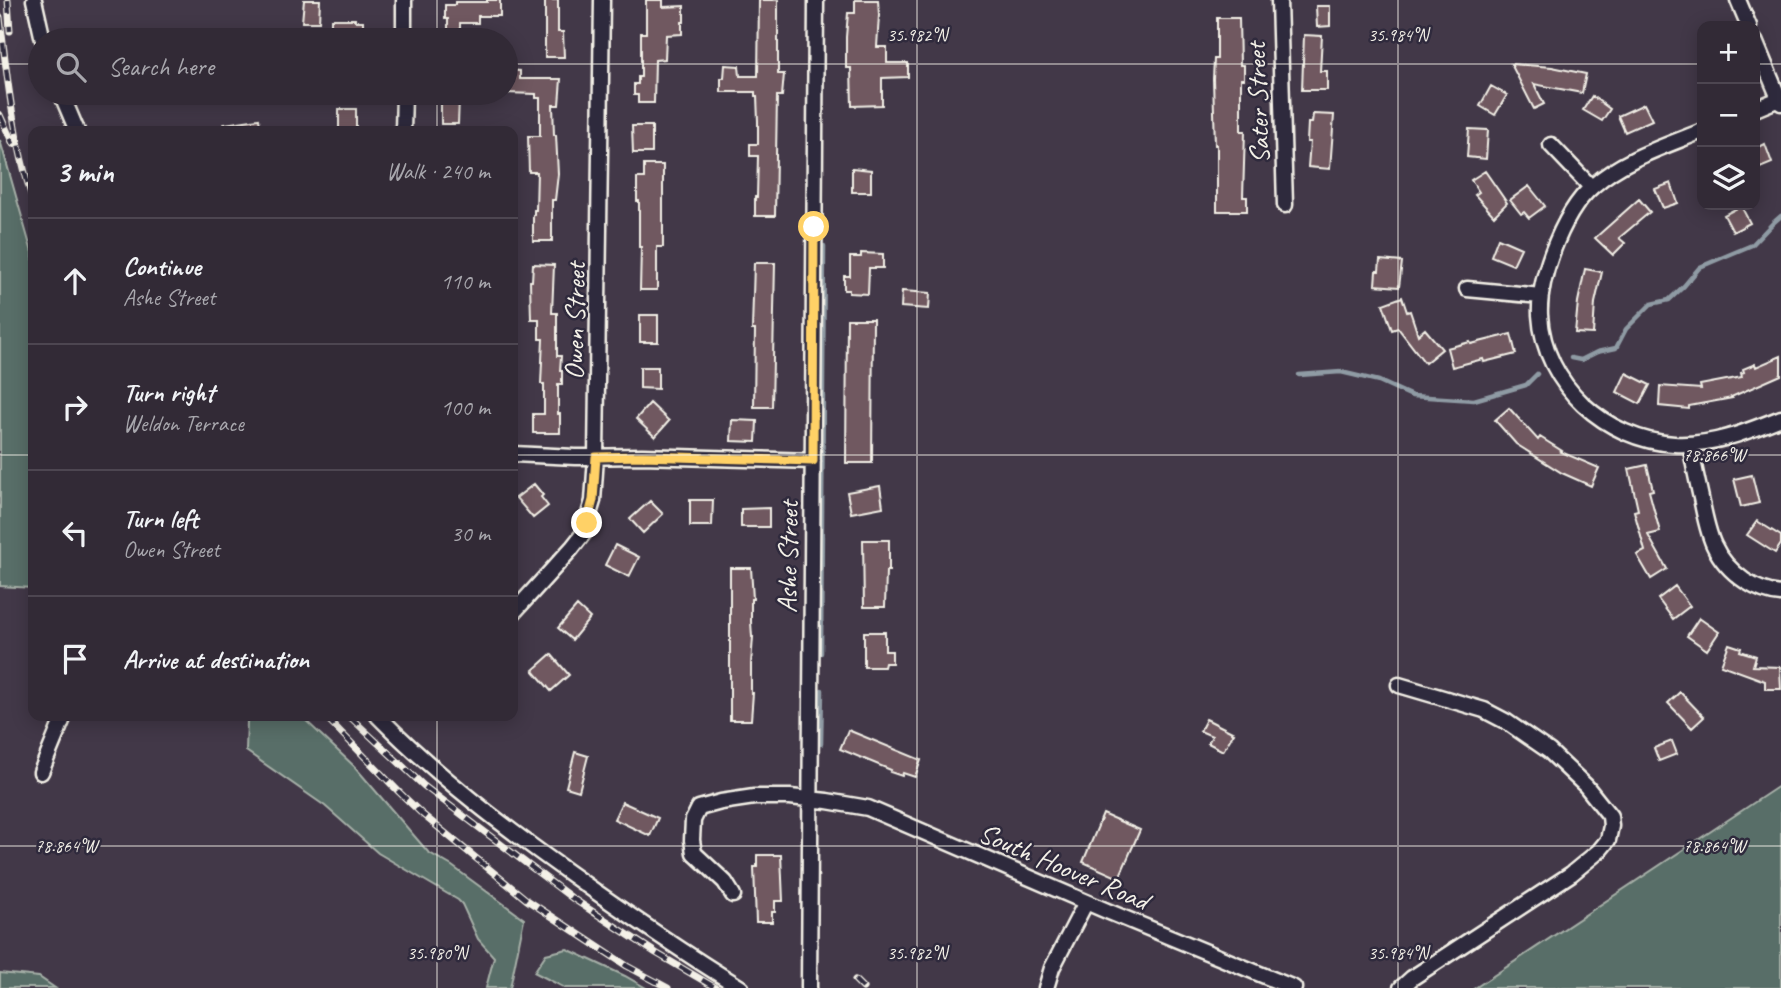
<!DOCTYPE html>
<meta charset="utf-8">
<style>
:root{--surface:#322a36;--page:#3d3642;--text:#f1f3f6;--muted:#a8a7ad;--line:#4d4651}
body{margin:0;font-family:Caveat,sans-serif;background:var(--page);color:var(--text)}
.controls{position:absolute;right:21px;top:21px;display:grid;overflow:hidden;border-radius:14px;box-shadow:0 4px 18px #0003}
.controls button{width:63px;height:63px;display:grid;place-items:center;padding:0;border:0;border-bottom:2px solid var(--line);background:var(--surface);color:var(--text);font:35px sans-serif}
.stop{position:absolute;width:21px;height:21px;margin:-16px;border:5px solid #ffd166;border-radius:50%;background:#fff}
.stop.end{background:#ffd166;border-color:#fff;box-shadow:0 2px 7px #0008}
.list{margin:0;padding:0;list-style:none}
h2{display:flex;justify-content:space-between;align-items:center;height:91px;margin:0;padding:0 28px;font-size:30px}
h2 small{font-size:23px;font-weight:400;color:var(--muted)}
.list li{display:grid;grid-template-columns:46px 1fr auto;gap:21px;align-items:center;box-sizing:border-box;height:126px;padding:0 28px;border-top:2px solid var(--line)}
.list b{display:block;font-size:26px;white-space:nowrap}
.list p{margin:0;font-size:23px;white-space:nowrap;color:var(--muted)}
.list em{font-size:23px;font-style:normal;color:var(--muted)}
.icon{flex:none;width:38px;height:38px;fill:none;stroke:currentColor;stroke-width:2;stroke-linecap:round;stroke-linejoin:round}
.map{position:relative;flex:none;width:1781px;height:988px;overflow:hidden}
.search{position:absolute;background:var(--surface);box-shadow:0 4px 18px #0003;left:28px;top:28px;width:490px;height:77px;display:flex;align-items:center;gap:18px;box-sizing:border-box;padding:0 24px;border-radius:38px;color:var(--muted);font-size:26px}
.panel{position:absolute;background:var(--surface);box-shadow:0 4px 18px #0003;left:28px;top:126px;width:490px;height:595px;border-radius:14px}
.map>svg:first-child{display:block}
.green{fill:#596e67;stroke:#a6b0a8;stroke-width:2}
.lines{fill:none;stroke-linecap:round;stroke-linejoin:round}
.stream{stroke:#8f9ba4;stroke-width:4.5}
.building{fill:#6f5861;stroke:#f4f1e8;stroke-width:2}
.minor-casing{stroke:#f4f1e8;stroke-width:19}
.minor{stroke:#2f2a3d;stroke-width:14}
.rail-casing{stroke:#f4f1e8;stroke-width:7}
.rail{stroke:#2f2a3d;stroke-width:4.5;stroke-dasharray:13;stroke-linecap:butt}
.route{stroke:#ffd166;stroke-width:9}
.ticks{fill:none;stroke:#f4f1e8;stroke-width:2;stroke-opacity:0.45}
.labels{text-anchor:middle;stroke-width:5;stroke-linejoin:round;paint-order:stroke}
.street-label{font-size:28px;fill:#f4f1e8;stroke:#2f2a3d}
.ticks-label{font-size:18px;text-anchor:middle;fill:#f4f1e8;stroke:#2f2a3d;stroke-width:5;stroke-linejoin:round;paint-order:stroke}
</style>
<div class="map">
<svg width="1781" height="988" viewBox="0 0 1781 988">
<rect width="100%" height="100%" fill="#423848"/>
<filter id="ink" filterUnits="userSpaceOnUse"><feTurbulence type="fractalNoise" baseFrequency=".0143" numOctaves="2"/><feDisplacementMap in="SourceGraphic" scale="14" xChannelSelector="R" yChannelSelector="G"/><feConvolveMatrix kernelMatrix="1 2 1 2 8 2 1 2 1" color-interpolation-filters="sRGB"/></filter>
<g filter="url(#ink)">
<path class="green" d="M0 140 33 256V588L0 586Z
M252 716H301L355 767 428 852 452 866 524 919 510 988H486L494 957 478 939 462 904 458 900 378 853 325 806 246 751 247 721Z
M1781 785V988H1475L1776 788Z
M567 949 625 976 646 988H565L534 972 546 954Z
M0 973 39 977 55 988H0Z"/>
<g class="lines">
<path class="stream" d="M1571 358 1581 360 1597 352 1616 348 1626 329 1651 304 1669 300 1684 286 1700 267 1752 245 1773 223 1781 216
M1299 375 1341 372 1379 381 1412 396 1474 400 1526 385 1537 374
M821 653 824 246
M821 744 822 690"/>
</g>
<path class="building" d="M304 0H320L319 22H302Z
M487 0H500V16H478V23H460V31H448V19H445V5H455V2H487Z
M545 0H558V32H563L564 57H545Z
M646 0H663V7L684 6V22H682V34L666 35 665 59 655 60 654 103H638V95H634V84H638V77H641V33H646Z
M759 0H778V74H784L782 96H777L775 216H755V197H757L758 156H750V144H758V121L757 96H755V92H721V78H724L725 65 739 66 740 76H758Z
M855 0H878L879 15 877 47H887V63H908V77L882 78V105L852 106 851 68H846V37L848 13H855Z
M1316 6H1330V26L1317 27Z
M1217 18H1239L1240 65H1244V79H1241V131H1245L1243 197H1247V211H1217V145H1215L1213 79 1214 59H1217Z
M331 19H355V21H363V40H331Z
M1304 35 1322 36 1320 71H1327V90H1302Z
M1511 64 1552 67 1586 74 1582 93 1534 84 1544 104 1534 109Z
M506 70 520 71V79H561L559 105H553L554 135H556L558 174 555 200H552V241H533V215H534V210H536L537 172H529L528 136H540V98H536V94L506 93Z
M1491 86 1507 95 1495 115 1480 106Z
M1592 96 1610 109 1602 121 1583 110Z
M441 97 459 98 458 124H441Z
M1644 104 1652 120 1625 132 1618 116Z
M339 109H356V131H339Z
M1313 114 1334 115 1330 169 1308 167 1310 142H1307L1308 123H1312Z
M259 119 261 131H225L224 124Z
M632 126H652V153H633Z
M1469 129 1488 130 1486 159 1467 157Z
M1765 144 1772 163 1755 170V149Z
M644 165H663V247H657V290H640L641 247H639V201H637V178H644Z
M852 168 871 170V192H852Z
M1485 171 1507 203 1494 216 1475 195 1479 192 1471 180Z
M1671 183 1678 203 1663 208 1655 189Z
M1529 186 1545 206 1529 218 1524 212 1521 214 1510 200Z
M1639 199 1650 212 1619 238 1625 243 1613 255 1595 238Z
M1741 206 1750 223 1733 232 1724 215Z
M1498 238 1521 248 1513 265 1491 256Z
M861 253 883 254V268H869L868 294 849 293V290H844V276H850V257H861Z
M1380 260 1402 262 1399 287 1375 285 1376 271H1379Z
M754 263H775L772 407H754L755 330H752Z
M533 264 554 265 552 313H557V356H561L560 371H562V384H558V414H560V433H533V414H544V384H541L543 339H539V319H531L530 281H532Z
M1585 269 1602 272 1595 303 1593 334 1575 333 1578 302Z
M902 291 930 293 929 309 901 307Z
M1402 297 1407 312 1410 311 1418 335 1425 329 1442 349 1425 363 1398 328 1392 330 1383 304Z
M640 315H658V342H640Z
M847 319H873L872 463H846Z
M1511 334 1516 354 1484 362 1483 359 1452 367 1447 348 1470 342 1471 344Z
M1781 356V375L1731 397 1732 398 1689 406V409L1659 406 1660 386 1701 389 1700 385 1742 377 1741 373 1744 372 1743 369 1755 364 1756 367Z
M640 367H658V389L640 388Z
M1626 373 1650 385 1640 404 1617 392Z
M650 403 669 421 655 437 636 419Z
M1509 408 1538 440 1540 437 1562 451 1561 452 1599 468 1591 486 1562 473 1516 444 1495 420Z
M732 420 757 421 756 442 731 441Z
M1647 465 1653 490 1649 491 1660 532 1648 535 1667 569 1651 579 1637 555 1645 551 1634 511 1638 510 1629 469Z
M1752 475 1759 503 1741 507 1734 479Z
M534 484 543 495 541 497 548 506 533 518 516 498Z
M880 486 883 507 851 513 847 492Z
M690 500H713L712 526H690Z
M650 501 663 514 643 533 630 519Z
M769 508V527H741V509Z
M1757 521 1781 536V544L1775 553 1747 535Z
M863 540H889V571H886L885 607H864Z
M615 545 639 557 629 577 605 565Z
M730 568H751L753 599H751V622L752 637H753L751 664V693H753L751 720H730Z
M1675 586 1690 606 1673 619 1658 599Z
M577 606 590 618 572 640 558 628Z
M1699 618 1719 632 1707 650 1687 636Z
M864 632H885V651H892V663H885L884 667H864Z
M1729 644 1741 648 1740 651 1756 656 1753 666 1780 667 1781 689H1765V681L1721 665Z
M551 654 569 675 551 691 533 670Z
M1680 692 1704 717 1692 728 1668 703Z
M1206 719 1234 733 1223 751 1208 743 1212 736 1200 731Z
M848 730 921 760 915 777 903 773 902 776 890 772 891 770 840 749Z
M1672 741 1677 754 1659 761 1654 748Z
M575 752 588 756 579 791 566 787Z
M622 802 658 818 650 836 614 819Z
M1103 814 1140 830 1119 878 1083 862Z
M757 855H781L783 901H775V912H772V922H756L754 867H757Z"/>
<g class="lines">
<g class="minor-casing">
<path id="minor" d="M34 0 43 40
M1279 0 1285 205
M1738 0 1749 26
M404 40V0
M1755 41 1781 103
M61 93 77 131
M1755 109 1779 99
M403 131 404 93
M1702 131C1666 146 1623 159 1593 186 1573 203 1561 229 1552 253 1545 272 1539 294 1540 315 1544 385 1606 440 1674 444 1712 446 1746 432 1781 418
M1551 145 1591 187
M1467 289 1541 296
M1690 444C1693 462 1697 480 1701 498 1708 534 1713 559 1745 581 1756 588 1768 593 1781 594
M513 454 575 457 642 456 813 461
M513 613 572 548 583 534 593 501 596 457 602 0
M1399 685 1484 710 1507 722 1549 751 1586 786 1610 816 1611 826 1608 840 1599 851 1571 874 1412 978 1401 988
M378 716C437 776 503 826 572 875 627 914 683 952 741 988
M41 772 64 716
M733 895 725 882 694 853 692 840 693 820 699 808 721 802 754 797H790L827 801 868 808 1107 911 1294 988
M809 988 816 0
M1046 988 1052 968 1086 902"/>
</g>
<use href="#minor" class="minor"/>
<g class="rail-casing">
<path id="rail" d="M8 0 10 31
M0 17C7 79 14 141 33 201
M0 115 13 144
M325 716 399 792 422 814 527 900 627 966 668 988
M349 716 424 786 572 898 656 953 716 988
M855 980 863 988"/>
</g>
<use href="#rail" class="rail"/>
</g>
</g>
<g class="lines" filter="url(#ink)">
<path class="route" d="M587 523 593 500 596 457 642 456 813 461 814 227"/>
</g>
<path class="ticks" d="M437 0V40M917 0V988M1398 0V988M0 64H40M506 64H1702M1755 64H1781M437 93V131M0 455H33M513 455H1781M437 716V988M0 846H1781"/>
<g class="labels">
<g class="street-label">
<text transform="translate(1257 103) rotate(-92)" y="10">Sater Street</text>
<text transform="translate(574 321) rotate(-89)" y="10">Owen Street</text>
<text transform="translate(787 557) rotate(-89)" y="10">Ashe Street</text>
<text transform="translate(1064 866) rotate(23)" y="10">South Hoover Road</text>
</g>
</g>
<g class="ticks-label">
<text x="917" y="41">35.982°N</text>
<text x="1398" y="41">35.984°N</text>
<text x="1714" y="461">78.866°W</text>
<text x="1714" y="852">78.864°W</text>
<text x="66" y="852">78.864°W</text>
<text x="437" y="959">35.980°N</text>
<text x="917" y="959">35.982°N</text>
<text x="1398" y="959">35.984°N</text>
</g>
</svg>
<div class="controls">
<button>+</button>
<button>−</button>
<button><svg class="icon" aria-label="layers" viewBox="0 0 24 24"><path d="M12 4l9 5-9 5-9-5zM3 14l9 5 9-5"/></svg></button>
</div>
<div class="stop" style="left:814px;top:227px"></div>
<div class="stop end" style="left:587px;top:523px"></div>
<div class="search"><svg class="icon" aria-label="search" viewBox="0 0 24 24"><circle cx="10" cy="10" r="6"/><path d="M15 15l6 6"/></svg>Search here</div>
<section class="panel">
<h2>3 min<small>Walk · 240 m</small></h2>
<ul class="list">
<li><svg class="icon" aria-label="ahead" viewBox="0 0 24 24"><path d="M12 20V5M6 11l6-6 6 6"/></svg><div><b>Continue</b><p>Ashe Street</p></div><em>110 m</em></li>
<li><svg class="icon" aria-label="right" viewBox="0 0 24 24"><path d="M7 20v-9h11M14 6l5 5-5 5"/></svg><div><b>Turn right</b><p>Weldon Terrace</p></div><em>100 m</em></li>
<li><svg class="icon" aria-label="left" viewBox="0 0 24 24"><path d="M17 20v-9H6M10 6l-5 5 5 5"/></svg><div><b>Turn left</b><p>Owen Street</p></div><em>30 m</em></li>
<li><svg class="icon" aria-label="arrive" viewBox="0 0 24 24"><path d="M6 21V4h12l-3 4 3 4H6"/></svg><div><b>Arrive at destination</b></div></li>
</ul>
</section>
</div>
